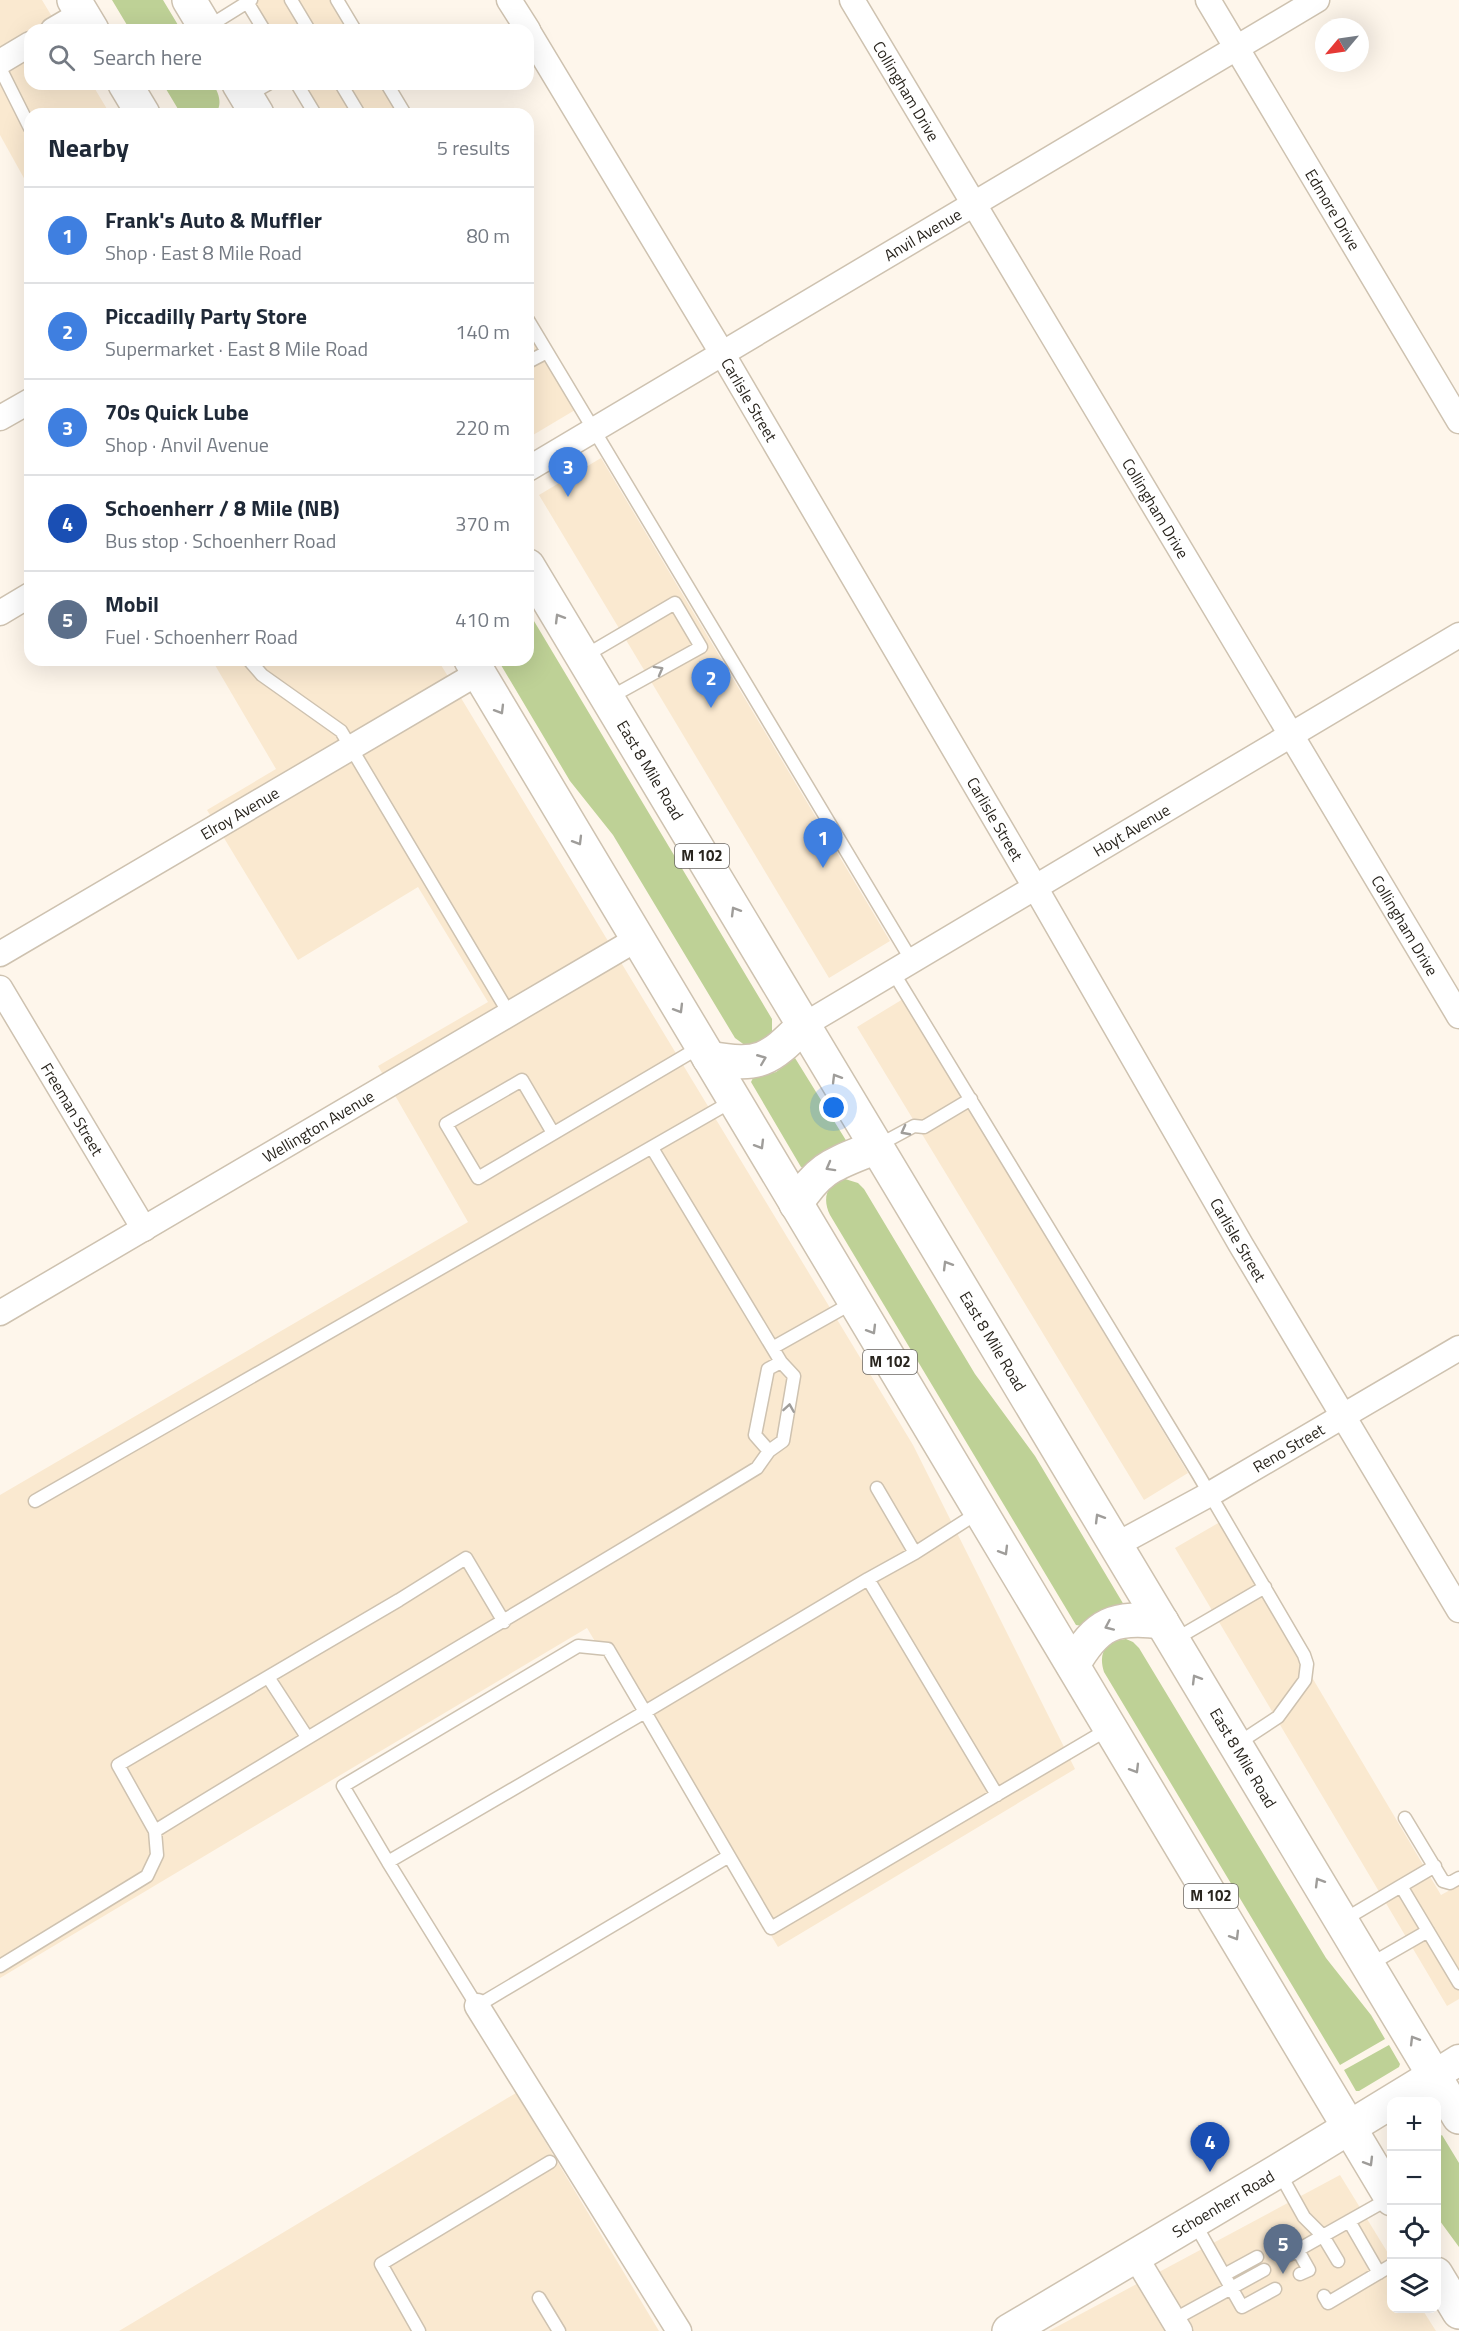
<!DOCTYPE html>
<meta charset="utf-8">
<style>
:root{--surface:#fff;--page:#f2f2f3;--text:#1f2937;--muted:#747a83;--line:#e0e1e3;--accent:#db2777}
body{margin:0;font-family:"Titillium Web",sans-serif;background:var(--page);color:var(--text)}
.controls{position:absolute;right:18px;bottom:18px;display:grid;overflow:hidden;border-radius:12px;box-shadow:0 6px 24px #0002}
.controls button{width:54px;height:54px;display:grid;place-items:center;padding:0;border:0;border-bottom:2px solid var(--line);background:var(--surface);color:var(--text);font:30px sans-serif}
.compass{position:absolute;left:1315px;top:18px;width:54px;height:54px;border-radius:50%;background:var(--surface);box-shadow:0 6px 24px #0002;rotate:241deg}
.you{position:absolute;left:834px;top:1108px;width:21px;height:21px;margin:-15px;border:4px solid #fff;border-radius:50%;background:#1a73e8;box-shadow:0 0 0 9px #1a73e833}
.badge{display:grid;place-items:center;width:39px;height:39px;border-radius:50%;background:var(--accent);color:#fff;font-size:20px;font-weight:700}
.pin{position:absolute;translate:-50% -50px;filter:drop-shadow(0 2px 3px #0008)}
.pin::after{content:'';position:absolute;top:32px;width:21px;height:18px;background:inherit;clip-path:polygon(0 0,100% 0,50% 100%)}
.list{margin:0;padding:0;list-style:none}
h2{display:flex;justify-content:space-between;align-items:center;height:78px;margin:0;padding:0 24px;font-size:26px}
h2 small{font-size:20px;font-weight:400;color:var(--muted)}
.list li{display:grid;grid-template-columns:39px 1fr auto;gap:18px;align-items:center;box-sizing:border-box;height:96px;padding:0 24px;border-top:2px solid var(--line)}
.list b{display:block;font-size:22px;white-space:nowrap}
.list p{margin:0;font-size:20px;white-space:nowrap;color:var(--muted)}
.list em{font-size:20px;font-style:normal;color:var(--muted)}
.icon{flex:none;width:33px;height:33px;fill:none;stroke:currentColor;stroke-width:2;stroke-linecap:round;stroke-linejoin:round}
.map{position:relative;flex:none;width:1459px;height:2331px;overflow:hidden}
.search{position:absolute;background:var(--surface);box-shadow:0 6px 24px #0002;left:24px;top:24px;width:510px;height:66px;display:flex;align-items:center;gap:15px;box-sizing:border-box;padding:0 21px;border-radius:18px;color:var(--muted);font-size:22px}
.panel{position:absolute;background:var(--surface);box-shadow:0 6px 24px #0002;left:24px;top:108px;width:510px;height:558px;border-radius:18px}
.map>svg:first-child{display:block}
.built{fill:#fae9d0}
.green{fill:#bed196}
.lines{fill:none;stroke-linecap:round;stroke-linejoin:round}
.service-casing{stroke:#cec2b0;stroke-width:15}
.minor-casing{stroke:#cec2b0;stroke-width:27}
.tertiary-casing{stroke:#cec2b0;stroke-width:33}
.secondary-casing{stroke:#cec2b0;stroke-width:36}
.trunk-casing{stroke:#cec2b0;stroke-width:36}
.service{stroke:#fff;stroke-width:12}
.minor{stroke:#fff;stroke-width:24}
.tertiary{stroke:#fff;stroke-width:30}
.secondary{stroke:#fff;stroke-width:33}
.trunk{stroke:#fff;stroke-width:33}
.oneway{stroke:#9f9d9a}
.labels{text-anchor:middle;stroke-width:4.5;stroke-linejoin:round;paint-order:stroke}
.shield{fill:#fff;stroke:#696662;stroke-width:1.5}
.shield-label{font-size:15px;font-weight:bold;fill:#29251e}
.street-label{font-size:16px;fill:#29251e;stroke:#fff}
</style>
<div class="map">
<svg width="1459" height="2331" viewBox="0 0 1459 2331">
<rect width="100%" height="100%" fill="#fef6eb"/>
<path class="built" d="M0 0H42L60 30H30V84H92L110 114H30V189L0 135Z
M244 0H330L348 30H262Z
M294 84H380L398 114H312Z
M528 332 575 410 528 438Z
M601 458 890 941 829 978 539 495Z
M212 660H438L913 1445 1075 1769 778 1947 587 1628 0 1978V1495L468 1222 378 1066 488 1002 418 887 298 960 207 810 276 769Z
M903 999 1188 1473 1144 1500 857 1027Z
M1220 1522 1441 1895 1459 1885V1999L1447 2006 1175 1548Z
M516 2093 659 2331H119Z
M1340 2175 1391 2258 1392 2308 1422 2309 1436 2331H1049Z"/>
<path class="green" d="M112 0H163L181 30H130Z
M163 84H213C219 93 223 105 215 114H181Z
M528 611 772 1019V1034L765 1042 746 1046 735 1038 613 835 570 781 498 660H528Z
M795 1058 847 1142 820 1154 803 1168 801 1167 751 1082 753 1078 776 1072Z
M845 1179 858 1183 864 1189 975 1374 1035 1456 1124 1605 1095 1614 1082 1626 1076 1625 830 1215C822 1199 826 1183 845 1179Z
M1126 1639 1133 1642 1139 1648 1326 1958 1371 2015 1385 2039 1340 2065 1104 1672C1098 1653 1105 1641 1126 1639Z
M1389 2045 1400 2064 1399 2067 1359 2091H1356L1344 2070Z
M1442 2135 1459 2163V2247L1437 2217V2138Z"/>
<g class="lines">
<g class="service-casing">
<path id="service" d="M291 0 309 30
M337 0 355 30
M247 2 264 30
M206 28 251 0
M0 68 30 128
M297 84 315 114
M341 84 359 114
M387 84 405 114
M247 96 268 84
M528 320 912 961
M528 362 547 352
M583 657 675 603 701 647 609 698
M249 660 262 675 341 731 510 1015
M893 972 1198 1474 1304 1655 1307 1664 1305 1680 1278 1717 1237 1744
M553 1133 522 1080 446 1124 478 1178 700 1047
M877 1146 914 1126 924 1127 971 1099
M774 1347 854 1302
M769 1451 755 1435 768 1369 781 1362
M877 1488 915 1553
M35 1501 734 1100
M979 1512 915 1553 868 1579 645 1712 771 1928 1110 1728
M868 1579 997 1795
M1174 1640 1265 1587
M578 1646 608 1649 645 1712 388 1862 343 1786Z
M268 1677 307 1737
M1405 1818 1443 1881 1450 1883 1459 1878
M155 1831C354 1708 557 1590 757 1468L769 1451 783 1441 794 1376 781 1362 652 1148
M388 1862 477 2006 729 1856
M1401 1886 1435 1866
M1342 1921 1401 1886 1459 1983
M1369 1965 1428 1931
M0 1966 147 1876 157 1855 155 1831 118 1765 399 1600 466 1558 504 1622
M1279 2172 1304 2217 1323 2236 1338 2261
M1349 2221 1379 2273
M1194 2222 1242 2307 1275 2289
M1283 2243 1291 2238 1309 2270 1300 2274
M1289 2255 1390 2198
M1224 2275 1257 2257
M1324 2296 1328 2303 1392 2265
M539 2298 559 2331
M1173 2320 1264 2270
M419 2331 381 2264 550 2162"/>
</g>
<g class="minor-casing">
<g id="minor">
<path d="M509 0 528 30"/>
<path id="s1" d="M852 0 1459 1016"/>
<path id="s2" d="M1208 0 1459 421"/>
<path d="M53 30 82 13"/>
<path id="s3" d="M528 31 722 353 1035 887 1241 1245 1459 1610"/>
<path d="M0 62 30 44"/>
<path d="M0 418 30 401"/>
<path id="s4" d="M528 469 1317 0"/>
<path d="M0 613 30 595"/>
<path id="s5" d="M0 954 478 673"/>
<path id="s6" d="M0 988 144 1229"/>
<path id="s7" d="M804 1025 1459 635"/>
<path id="s8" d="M0 1313 637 939"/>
<path id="s9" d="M1116 1545 1210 1494 1459 1348"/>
<path d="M477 2006 679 2331"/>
<path d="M1135 2256 1180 2331"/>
</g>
</g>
<g class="tertiary-casing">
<path id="tertiary" d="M1435 2075 1459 2060"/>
</g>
<g class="secondary-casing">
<g id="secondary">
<path id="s10" d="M1009 2331 1278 2171 1435 2075"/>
</g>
</g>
<g class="trunk-casing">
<g id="trunk">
<path d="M74 0 92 30"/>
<path d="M189 0 207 30"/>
<path d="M125 84 143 114"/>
<path d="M239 84 257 114"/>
<path id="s11" d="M528 566 1459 2117"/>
<path d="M471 660 1392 2199"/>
<path d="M709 1058C760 1067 768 1061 804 1025"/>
<path d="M796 1204C821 1165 835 1164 876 1147"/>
<path d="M1073 1665C1097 1623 1114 1616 1162 1622"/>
<path d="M1436 2274 1459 2312"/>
</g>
</g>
<use href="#service" class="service"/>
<use href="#minor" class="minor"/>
<use href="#tertiary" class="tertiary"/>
<use href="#secondary" class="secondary"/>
<use href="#trunk" class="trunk"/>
</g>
<defs><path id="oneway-chevron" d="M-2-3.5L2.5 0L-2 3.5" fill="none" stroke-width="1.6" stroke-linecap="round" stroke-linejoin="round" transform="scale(1.5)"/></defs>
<g class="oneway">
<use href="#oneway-chevron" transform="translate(559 618) rotate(-121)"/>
<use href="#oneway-chevron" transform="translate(659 670) rotate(-29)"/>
<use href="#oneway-chevron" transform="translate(500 710) rotate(59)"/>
<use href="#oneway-chevron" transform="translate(578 841) rotate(59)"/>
<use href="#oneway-chevron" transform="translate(735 911) rotate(-121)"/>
<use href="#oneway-chevron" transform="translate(679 1009) rotate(59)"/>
<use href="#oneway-chevron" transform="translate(762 1059) rotate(-22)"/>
<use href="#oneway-chevron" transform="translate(836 1078) rotate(-121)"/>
<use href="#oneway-chevron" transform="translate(905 1131) rotate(152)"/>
<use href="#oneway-chevron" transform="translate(760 1145) rotate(59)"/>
<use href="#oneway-chevron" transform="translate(830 1167) rotate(151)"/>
<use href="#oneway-chevron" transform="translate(947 1265) rotate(-121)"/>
<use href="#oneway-chevron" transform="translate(872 1330) rotate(59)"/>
<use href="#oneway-chevron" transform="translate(789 1408) rotate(-81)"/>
<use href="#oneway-chevron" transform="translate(1099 1518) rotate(-121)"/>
<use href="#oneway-chevron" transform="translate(1004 1551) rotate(59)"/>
<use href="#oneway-chevron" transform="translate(1109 1626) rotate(156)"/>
<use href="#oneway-chevron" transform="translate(1196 1679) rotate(-121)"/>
<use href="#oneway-chevron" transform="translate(1135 1769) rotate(59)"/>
<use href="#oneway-chevron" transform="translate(1319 1882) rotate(-121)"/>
<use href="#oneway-chevron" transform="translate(1235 1936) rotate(59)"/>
<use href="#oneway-chevron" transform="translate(1414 2040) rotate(-121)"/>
<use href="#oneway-chevron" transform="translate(1369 2162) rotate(59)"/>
</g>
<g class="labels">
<g class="shield">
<rect x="675" y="844" width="54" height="24" rx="4.5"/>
<rect x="863" y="1350" width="54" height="24" rx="4.5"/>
<rect x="1184" y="1884" width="54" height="24" rx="4.5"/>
</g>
<g class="shield-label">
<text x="702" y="861">M 102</text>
<text x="890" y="1367">M 102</text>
<text x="1211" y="1901">M 102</text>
</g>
<g class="street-label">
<text dy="6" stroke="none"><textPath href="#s1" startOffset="106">Collingham Drive</textPath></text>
<text dy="6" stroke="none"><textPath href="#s2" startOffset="244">Edmore Drive</textPath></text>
<text dy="6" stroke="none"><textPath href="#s4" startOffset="459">Anvil Avenue</textPath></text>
<text dy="6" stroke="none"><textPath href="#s3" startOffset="430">Carlisle Street</textPath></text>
<text dy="6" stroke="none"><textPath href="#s1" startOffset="592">Collingham Drive</textPath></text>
<text dy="6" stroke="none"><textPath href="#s11" startOffset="238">East 8 Mile Road</textPath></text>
<text dy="6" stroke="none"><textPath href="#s5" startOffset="278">Elroy Avenue</textPath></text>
<text dy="6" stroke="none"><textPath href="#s3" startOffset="916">Carlisle Street</textPath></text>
<text dy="6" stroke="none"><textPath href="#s7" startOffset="381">Hoyt Avenue</textPath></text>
<text dy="6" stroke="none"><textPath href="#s1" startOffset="1078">Collingham Drive</textPath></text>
<text dy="6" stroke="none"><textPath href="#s6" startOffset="141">Freeman Street</textPath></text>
<text dy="6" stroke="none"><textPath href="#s8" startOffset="369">Wellington Avenue</textPath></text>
<text dy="6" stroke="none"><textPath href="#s3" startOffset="1402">Carlisle Street</textPath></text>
<text dy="6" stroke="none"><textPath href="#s11" startOffset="904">East 8 Mile Road</textPath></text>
<text dy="6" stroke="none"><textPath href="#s9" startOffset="198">Reno Street</textPath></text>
<text dy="6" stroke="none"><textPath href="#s11" startOffset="1390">East 8 Mile Road</textPath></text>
<text dy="6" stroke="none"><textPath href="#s10" startOffset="249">Schoenherr Road</textPath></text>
</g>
</g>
</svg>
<div class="controls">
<button>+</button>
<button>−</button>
<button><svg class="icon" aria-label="locate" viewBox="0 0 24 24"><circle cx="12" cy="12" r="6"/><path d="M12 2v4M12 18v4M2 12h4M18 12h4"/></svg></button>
<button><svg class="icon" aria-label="layers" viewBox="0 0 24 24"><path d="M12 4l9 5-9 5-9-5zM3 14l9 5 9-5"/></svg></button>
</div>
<svg class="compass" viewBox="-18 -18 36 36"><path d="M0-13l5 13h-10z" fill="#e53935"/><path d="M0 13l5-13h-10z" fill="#747a83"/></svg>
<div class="you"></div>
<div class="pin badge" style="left:823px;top:868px;background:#3f7fe0">1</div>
<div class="pin badge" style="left:711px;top:708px;background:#3f7fe0">2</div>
<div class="pin badge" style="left:568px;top:497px;background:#3f7fe0">3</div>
<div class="pin badge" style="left:1210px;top:2172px;background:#1a4fb4">4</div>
<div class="pin badge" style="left:1283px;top:2274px;background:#5c6f8a">5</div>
<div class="search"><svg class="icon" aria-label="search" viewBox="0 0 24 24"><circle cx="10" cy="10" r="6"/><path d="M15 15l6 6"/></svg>Search here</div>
<section class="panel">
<h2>Nearby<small>5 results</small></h2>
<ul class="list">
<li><span class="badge" style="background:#3f7fe0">1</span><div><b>Frank's Auto &amp; Muffler</b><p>Shop · East 8 Mile Road</p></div><em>80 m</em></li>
<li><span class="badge" style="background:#3f7fe0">2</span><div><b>Piccadilly Party Store</b><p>Supermarket · East 8 Mile Road</p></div><em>140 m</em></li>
<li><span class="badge" style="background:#3f7fe0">3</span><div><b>70s Quick Lube</b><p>Shop · Anvil Avenue</p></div><em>220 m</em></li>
<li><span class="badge" style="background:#1a4fb4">4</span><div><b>Schoenherr / 8 Mile (NB)</b><p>Bus stop · Schoenherr Road</p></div><em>370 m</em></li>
<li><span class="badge" style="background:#5c6f8a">5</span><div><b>Mobil</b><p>Fuel · Schoenherr Road</p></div><em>410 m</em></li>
</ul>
</section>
</div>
